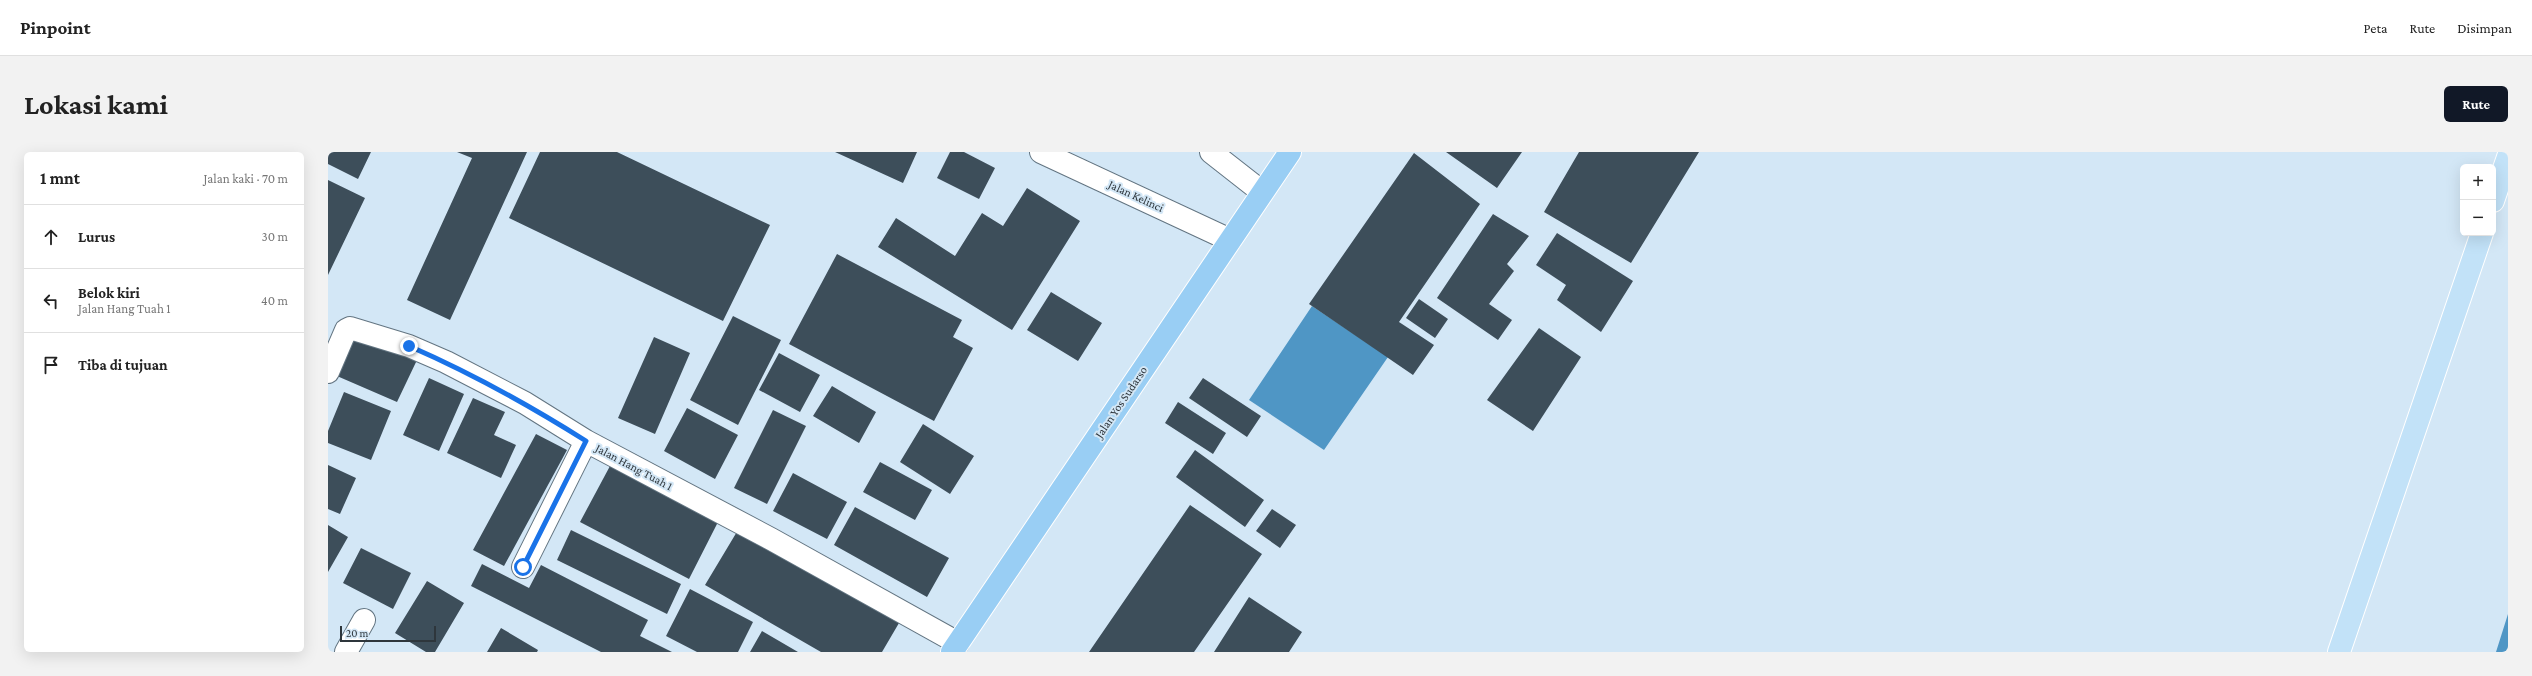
<!DOCTYPE html>
<html lang="id">
<meta charset="utf-8">
<style>
:root{--surface:#fff;--page:#f2f2f2;--text:#222;--muted:#767676;--line:#e0e0e0;--accent:#111827}
body{margin:0;font-family:"Crimson Pro",serif;background:var(--page);color:var(--text)}
.controls{position:absolute;right:12px;top:12px;display:grid;overflow:hidden;border-radius:6px;box-shadow:0 4px 16px #0002}
.controls button{width:36px;height:36px;display:grid;place-items:center;padding:0;border:0;border-bottom:1px solid var(--line);background:var(--surface);color:var(--text);font:20px sans-serif}
.scale{position:absolute;left:12px;bottom:10px;width:96px;box-sizing:border-box;padding-left:4px;border:2px solid #2e363c;border-top:0;font-size:11px;line-height:14px;white-space:nowrap;color:#2e363c;-webkit-text-stroke:3px #d3e7f6;paint-order:stroke}
.stop{position:absolute;width:12px;height:12px;margin:-9px;border:3px solid #1a73e8;border-radius:50%;background:#fff}
.stop.end{background:#1a73e8;border-color:#fff;box-shadow:0 1px 4px #0008}
.list{margin:0;padding:0;list-style:none}
h2{display:flex;justify-content:space-between;align-items:center;height:52px;margin:0;padding:0 16px;font-size:17px}
h2 small{font-size:13px;font-weight:400;color:var(--muted)}
.list li{display:grid;grid-template-columns:26px 1fr auto;gap:12px;align-items:center;box-sizing:border-box;height:64px;padding:0 16px;border-top:1px solid var(--line)}
.list b{display:block;font-size:15px;white-space:nowrap}
.list p{margin:0;font-size:13px;white-space:nowrap;color:var(--muted)}
.list em{font-size:13px;font-style:normal;color:var(--muted)}
.icon{flex:none;width:22px;height:22px;fill:none;stroke:currentColor;stroke-width:2;stroke-linecap:round;stroke-linejoin:round}
.map{position:relative;flex:none;width:2180px;height:500px;overflow:hidden;border-radius:6px}
header{display:flex;align-items:center;gap:24px;box-sizing:border-box;height:56px;padding:0 20px;background:var(--surface);border-bottom:1px solid var(--line)}
header strong{font-size:19px}
nav{display:flex;gap:22px;margin-inline-start:auto;font-size:14px}
.intro{display:flex;align-items:center;justify-content:space-between;box-sizing:border-box;height:96px;padding:0 24px}
h1{margin:0;font-size:28px}
.button{padding:10px 18px;border-radius:6px;background:var(--accent);color:#fff;font-size:14px;font-weight:700}
main{display:flex;gap:24px;padding:0 24px}
aside{flex:1;background:var(--surface);border-radius:6px;box-shadow:0 4px 16px #0002}
.map>svg:first-child{display:block}
.water{fill:#4f96c5}
.building{fill:#3d4e5a}
.lines{fill:none;stroke-linecap:round;stroke-linejoin:round}
.minor-casing{stroke:#637582;stroke-width:24}
.major-casing{stroke:#fff;stroke-width:24}
.highway-casing{stroke:#fff;stroke-width:24}
.minor{stroke:#fff;stroke-width:22}
.major{stroke:#c2e2f8;stroke-width:22}
.highway{stroke:#99cef4;stroke-width:22}
.route{stroke:#1a73e8;stroke-width:5}
.labels{text-anchor:middle;stroke-width:4;stroke-linejoin:round;paint-order:stroke}
.street-label{font-size:12px;fill:#2e363c;stroke:#d3e7f6}
</style>
<header>
<strong>Pinpoint</strong>
<nav><a>Peta</a><a>Rute</a><a>Disimpan</a></nav>
</header>
<div class="intro"><h1>Lokasi kami</h1><a class="button">Rute</a></div>
<main>
<aside>
<h2>1 mnt<small>Jalan kaki · 70 m</small></h2>
<ul class="list">
<li><svg class="icon" aria-label="ahead" viewBox="0 0 24 24"><path d="M12 20V5M6 11l6-6 6 6"/></svg><div><b>Lurus</b></div><em>30 m</em></li>
<li><svg class="icon" aria-label="left" viewBox="0 0 24 24"><path d="M17 20v-9H6M10 6l-5 5 5 5"/></svg><div><b>Belok kiri</b><p>Jalan Hang Tuah 1</p></div><em>40 m</em></li>
<li><svg class="icon" aria-label="arrive" viewBox="0 0 24 24"><path d="M6 21V4h12l-3 4 3 4H6"/></svg><div><b>Tiba di tujuan</b></div></li>
</ul>
</aside>
<div class="map">
<svg width="2180" height="500" viewBox="0 0 2180 500">
<rect width="100%" height="100%" fill="#d3e7f6"/>
<path class="water" d="M984 154 1060 205 996 298 921 248Z
M2180 462V500H2168Z"/>
<path class="building" d="M0 0H43L30 27 0 12Z
M129 0H199L122 168 79 148 144 6Z
M212 0H289L442 73 395 169 181 66Z
M507 0H589L575 31Z
M622 0H636L667 16 651 47 609 26Z
M1118 0H1194L1169 36Z
M1251 0H1371L1303 111 1216 60Z
M1086 1 1152 52 1071 170 1106 193 1085 223 981 152Z
M0 28 37 46 0 123Z
M699 36 752 69 684 178 550 95 568 66 627 104 654 61 675 74Z
M1165 62 1201 84 1179 112 1186 119 1161 152 1184 168 1170 188 1109 146Z
M1229 81 1305 129 1273 180 1229 148 1238 133 1208 113Z
M509 102 634 168 625 185 645 196 606 269 461 192Z
M723 140 774 171 750 209 699 178Z
M1091 147 1120 167 1107 186 1078 166Z
M405 164 453 188 410 273 362 248Z
M1211 176 1253 205 1205 279 1159 248Z
M22 178 89 208 69 250 2 221Z
M326 185 362 201 327 282 290 266Z
M451 201 492 223 472 260 431 238Z
M101 226 136 242 111 299 75 283Z
M875 226 933 264 919 285 861 246Z
M504 234 548 260 531 291 485 264Z
M16 240 63 259 43 308 0 291V279Z
M145 246 177 260 166 283 188 293 173 326 119 301Z
M850 250 898 281 885 302 837 271Z
M359 256 410 283 387 327 336 299Z
M445 258 478 274 439 352 406 336Z
M595 272 646 304 622 342 572 310Z
M208 282 239 298 176 414 145 398Z
M867 298 936 348 917 375 848 325Z
M552 310 604 338 587 368 535 340Z
M0 313 28 326 12 362 0 357Z
M282 314 390 370 361 427 252 370Z
M465 321 519 350 499 387 445 359Z
M862 353 934 402 866 500H761Z
M527 355 621 406 599 445 506 393Z
M944 357 968 373 952 396 928 379Z
M0 373 20 385 0 420Z
M243 378 353 432 339 462 229 408Z
M410 378 571 471 554 500H493L377 433Z
M33 396 83 421 65 457 15 431Z
M154 412 201 436 213 413 320 468 312 484 344 500H273L143 434Z
M99 429 136 451 107 500H98L67 481Z
M362 437 425 470 410 500H369L338 484Z
M921 445 974 480 961 500H886Z
M173 476 210 498 209 500H159Z
M434 479 470 500H422Z"/>
<g class="lines">
<g class="minor-casing">
<path id="minor" d="M713 0 902 88
M883 0 934 40
M0 220 18 178 22 176 81 194 118 210 197 251 258 289 443 387 630 491
M195 415 258 289
M18 500 36 468"/>
</g>
<g class="major-casing">
<path id="major" d="M2165 49 2180 5
M2011 500 2154 81"/>
</g>
<g class="highway-casing">
<path id="highway" d="M624 500 962 0"/>
</g>
<use href="#minor" class="minor"/>
<use href="#major" class="major"/>
<use href="#highway" class="highway"/>
</g>
<g class="lines">
<path class="route" d="M81 194C143 221 201 253 258 289L195 415"/>
</g>
<g class="labels">
<g class="street-label">
<text transform="translate(808 44) rotate(25)" y="4">Jalan Kelinci</text>
<text transform="translate(793 250) rotate(-56)" y="4">Jalan Yos Sudarso</text>
<text transform="translate(306 315) rotate(28)" y="4">Jalan Hang Tuah 1</text>
</g>
</g>
</svg>
<div class="controls">
<button>+</button>
<button>−</button>
</div>
<div class="scale">20 m</div>
<div class="stop" style="left:195px;top:415px"></div>
<div class="stop end" style="left:81px;top:194px"></div>
</div>
</main>
